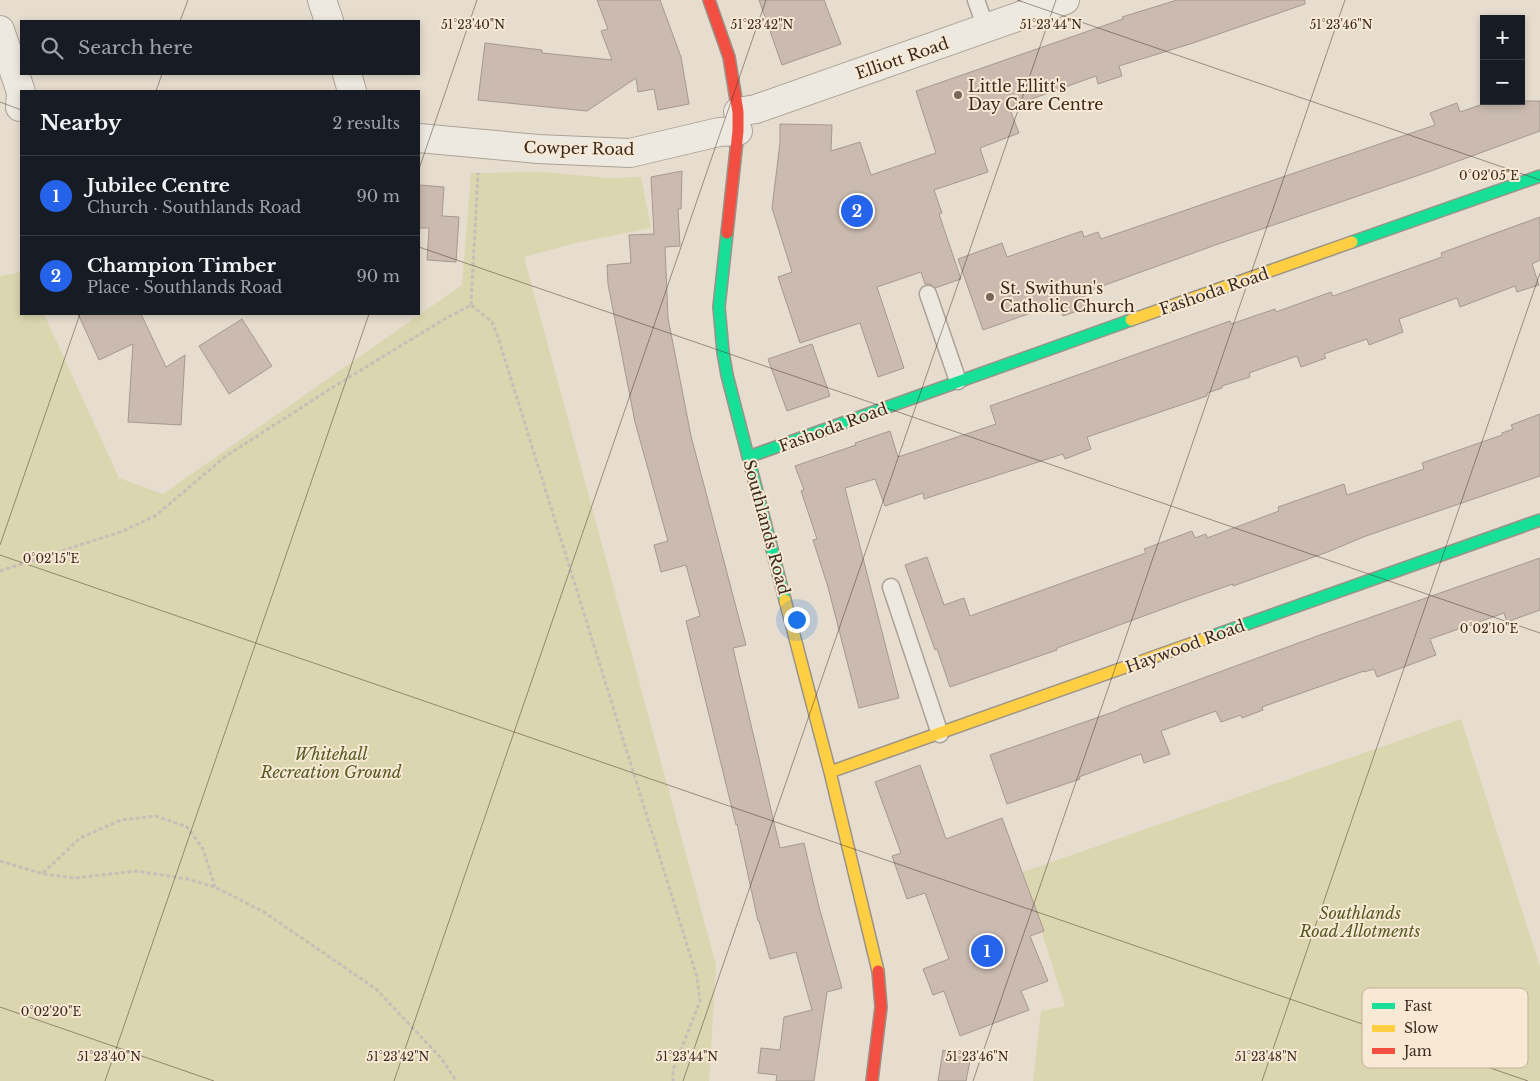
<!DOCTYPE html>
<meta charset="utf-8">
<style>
:root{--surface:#171b24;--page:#20242c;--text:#f1f3f6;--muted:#9ea1a6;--line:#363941;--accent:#2563eb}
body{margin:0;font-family:"Libre Baskerville",serif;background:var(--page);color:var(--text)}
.controls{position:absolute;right:15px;top:15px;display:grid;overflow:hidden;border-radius:0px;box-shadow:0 2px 8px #0003}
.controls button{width:45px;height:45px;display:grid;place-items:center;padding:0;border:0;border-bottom:1px solid var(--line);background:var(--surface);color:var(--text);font:25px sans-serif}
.you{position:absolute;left:796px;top:619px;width:18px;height:18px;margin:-12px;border:4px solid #fff;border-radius:50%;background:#1a73e8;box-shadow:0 0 0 8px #1a73e833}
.badge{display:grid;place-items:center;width:32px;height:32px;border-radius:50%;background:var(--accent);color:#fff;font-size:16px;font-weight:700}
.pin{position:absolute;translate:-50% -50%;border:2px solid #fff;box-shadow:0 1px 5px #0006}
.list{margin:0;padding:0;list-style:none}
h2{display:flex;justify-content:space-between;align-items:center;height:65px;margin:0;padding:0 20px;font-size:21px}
h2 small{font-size:16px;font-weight:400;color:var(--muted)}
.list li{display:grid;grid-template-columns:32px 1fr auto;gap:15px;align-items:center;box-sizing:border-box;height:80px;padding:0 20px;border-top:1px solid var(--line)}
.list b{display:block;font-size:19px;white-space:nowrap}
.list p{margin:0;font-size:16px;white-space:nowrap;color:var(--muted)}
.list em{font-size:16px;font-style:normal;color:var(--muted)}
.icon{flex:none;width:28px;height:28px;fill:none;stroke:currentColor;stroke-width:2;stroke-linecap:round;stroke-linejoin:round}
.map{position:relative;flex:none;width:1540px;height:1081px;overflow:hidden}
.search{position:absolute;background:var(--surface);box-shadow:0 2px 8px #0003;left:20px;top:20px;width:400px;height:55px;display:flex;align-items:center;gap:12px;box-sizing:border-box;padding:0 18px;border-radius:0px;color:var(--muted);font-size:19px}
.panel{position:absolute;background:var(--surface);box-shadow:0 2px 8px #0003;left:20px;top:90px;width:400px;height:225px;border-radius:0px}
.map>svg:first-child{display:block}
.green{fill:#dad6af}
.building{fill:#cabaaf;stroke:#a7988d}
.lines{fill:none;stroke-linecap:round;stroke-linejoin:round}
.lane-casing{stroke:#aca297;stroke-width:19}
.street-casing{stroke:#aca297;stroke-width:30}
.fast-casing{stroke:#9b9287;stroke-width:14}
.slow-casing{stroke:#9b9287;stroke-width:14}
.jam-casing{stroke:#9b9287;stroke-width:14}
.path{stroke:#c7bfb7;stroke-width:3;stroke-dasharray:4 2.5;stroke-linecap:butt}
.lane{stroke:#eee9e0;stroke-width:16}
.street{stroke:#eee9e0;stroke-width:28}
.fast{stroke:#16e098;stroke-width:11}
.slow{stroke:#ffcf43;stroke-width:11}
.jam{stroke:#f24e42;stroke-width:11}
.ticks{fill:none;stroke:#3c291e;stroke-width:1;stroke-opacity:0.45}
.poi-dot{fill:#78685c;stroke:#f8e9d4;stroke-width:2}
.labels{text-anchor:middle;stroke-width:4;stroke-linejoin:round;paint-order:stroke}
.street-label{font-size:16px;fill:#3c291e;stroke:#f8e9d4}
.poi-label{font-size:16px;fill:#3c291e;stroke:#f8e9d4;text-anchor:start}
.park-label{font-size:16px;font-style:italic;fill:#535a23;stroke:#f8e9d4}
.key{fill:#f8e9d4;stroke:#c0af9d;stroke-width:1}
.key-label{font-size:14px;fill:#3c291e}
.ticks-label{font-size:12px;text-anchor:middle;fill:#3c291e;stroke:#f8e9d4;stroke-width:4;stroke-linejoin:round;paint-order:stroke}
</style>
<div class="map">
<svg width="1540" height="1081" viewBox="0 0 1540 1081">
<rect width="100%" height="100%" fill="#e6ddce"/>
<path class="green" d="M543 172 608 178 641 177 651 228 576 243 524 257 716 965 709 1081H0V276L21 272V314H44L119 478 163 494 462 285 471 173Z
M1461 719 1540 967V1081H1033L1041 1011 1065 1006 1023 872Z"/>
<path class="building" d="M597 0H660L681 57 689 104 658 110 654 89 638 92 636 78 587 111 478 100 485 43 542 50V53L612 60 601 31 608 29Z
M759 0H824L841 44 782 65Z
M1177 0H1305V4L1190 44 1119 66 1122 76 1098 84 1096 76 1009 107 1019 133 980 148 988 172 934 190 942 213 939 214 961 279 935 288 930 284H925L921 272 877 287 904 368 878 377 860 323 800 343 778 277 792 272 772 208 780 143V124L832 125 831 151 860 142 871 175 936 153 916 91 1123 19 1122 17Z
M1492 101H1540V131L1431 171 1221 243 1083 293 1088 307 1063 316 1059 303 983 330 958 259 1002 243 1007 257 1082 231 1084 237 1098 232 1101 239 1435 125 1430 113 1457 103 1460 112Z
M682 171 681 209H678L680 246 665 247 668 318 691 436 746 645 733 648 780 848 804 843 819 907 842 988 827 992 814 1081H776L777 1075 758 1073 761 1048 780 1050 784 1017 812 1010 796 952 770 959 759 921H758L737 824 736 825 686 621 700 616 686 565 661 572 654 545 668 541 635 422 608 284 607 265 631 263 629 235 654 234 651 177Z
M419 185 444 187 442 216 459 217 456 262 427 260 429 228H419Z
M1540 217V260L1532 264 1539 285 1517 292 1515 286 1460 307 1457 298 1399 319 1403 332 1369 345 1367 339 1324 354 1326 358 1301 367 1297 356 1249 373 1250 377 1222 386V388L1207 393V396L1087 437 1091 449 1065 459 1063 454 924 499 923 493 885 506 875 479 845 488 899 698 859 708 828 587 813 540 817 539 801 491 804 490 795 466 856 445 855 443 890 431 898 457 996 424 990 406 1230 321 1231 324 1275 309 1276 312 1331 292 1333 296 1442 257 1441 253Z
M78 314H141L166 367 185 355 181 425 128 422 133 344 99 360Z
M242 319 272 366 229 394 199 346Z
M812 344 830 396 787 411 768 359Z
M1540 414V476L1366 536 1325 553 1233 586V584L1190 599 1057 648V650L950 687 937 649 935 650 905 565 927 557 944 605 964 598 970 616 1146 553 1144 549 1192 531 1195 538 1206 534 1207 538 1279 511 1278 507 1344 484 1347 495 1424 469 1422 463 1502 435V433L1513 429 1511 425Z
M1540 558V610L1507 622 1504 613 1430 639 1436 655 1377 677 1374 669 1364 672V671L1262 707 1263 710 1242 718 1241 715 1221 722 1216 711 1161 731 1170 754 1144 763 1141 754 1079 777 1080 779 1007 804 990 755 1119 710V709L1320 635Z
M920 765 946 839 1002 818 1044 931 1030 936 1048 981 1021 991 1029 1010 960 1036 944 991 933 995 923 969 949 959 925 893 907 899 892 856 901 853 875 782Z
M943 1050 971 1056 966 1081H938Z"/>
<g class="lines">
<g class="lane-casing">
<path id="lane" d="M976 0 986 28
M928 294 958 381
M891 587 940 734"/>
</g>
<g class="street-casing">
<path id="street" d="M322 0 329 21
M0 30 21 92 20 107
M347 74 352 91
M738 112 756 109 1065 0
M419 138 538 149 630 153 719 132 738 131"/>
</g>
<g class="fast-casing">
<path id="fast" d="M727 233 719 307 723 352 727 375 785 600
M1352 242 1540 176
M748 457 1131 320
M1207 638 1540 520"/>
</g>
<g class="slow-casing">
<path id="slow" d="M1131 320 1352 242
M785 600 830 772 878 971
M830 772 1207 638"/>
</g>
<g class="jam-casing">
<path id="jam" d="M709 0 729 57 738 112V131L727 233
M872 1081 881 1007 878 971"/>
</g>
<path class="path" d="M471 305 478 173
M0 571 123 531 155 516 226 456 338 384 443 320 471 305 492 322 498 337 697 977 700 1001 673 1070V1081
M0 861 43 874 75 878 136 871 187 879 215 887 264 912 376 989 442 1059 456 1081
M43 873 80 838 121 820 156 816 187 827 203 849 215 887"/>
<use href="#lane" class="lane"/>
<use href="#street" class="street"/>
<use href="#fast" class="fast"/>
<use href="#slow" class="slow"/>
<use href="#jam" class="jam"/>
</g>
<path class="ticks" d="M1017 0 1540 180M180 21 188 0M156 91 162 74M0 102 21 110M419 169 477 0M419 247 1540 633M0 545 80 314M0 555 1528 1081M0 1007 214 1081M105 1081 369 314M394 1081 766 0M683 1081 1056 0M973 1081 1345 0M1262 1081 1540 273"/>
<g class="poi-dot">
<circle cx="958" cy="95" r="5"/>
<circle cx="990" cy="297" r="5"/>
</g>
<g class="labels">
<g class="street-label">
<text transform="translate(902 58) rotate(-19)" y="6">Elliott Road</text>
<text transform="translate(579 148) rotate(1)" y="6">Cowper Road</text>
<text transform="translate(1214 291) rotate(-19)" y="6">Fashoda Road</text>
<text transform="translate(833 427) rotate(-20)" y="6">Fashoda Road</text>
<text transform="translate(767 527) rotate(75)" y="6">Southlands Road</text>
<text transform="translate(1185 646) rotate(-20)" y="6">Haywood Road</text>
</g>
<g class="poi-label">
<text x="968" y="92">Little Ellitt's<tspan x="968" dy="18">Day Care Centre</tspan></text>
<text x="1000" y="294">St. Swithun's<tspan x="1000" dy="18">Catholic Church</tspan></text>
</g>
<g class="park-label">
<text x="331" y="760">Whitehall<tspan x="331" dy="18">Recreation Ground</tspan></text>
<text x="1360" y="919">Southlands<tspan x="1360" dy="18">Road Allotments</tspan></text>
</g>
</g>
<rect x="1362" y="988" width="166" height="80" rx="8" class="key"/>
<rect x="1372" y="1003" width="23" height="6" fill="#16e098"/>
<rect x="1372" y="1025" width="23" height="7" fill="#ffcf43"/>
<rect x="1372" y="1048" width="23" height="6" fill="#f24e42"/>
<g class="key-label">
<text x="1404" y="1011">Fast</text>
<text x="1404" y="1033">Slow</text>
<text x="1404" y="1056">Jam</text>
</g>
<g class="ticks-label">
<text x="473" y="29">51°23'40"N</text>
<text x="762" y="29">51°23'42"N</text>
<text x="1051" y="29">51°23'44"N</text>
<text x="1341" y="29">51°23'46"N</text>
<text x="1489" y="180">0°02'05"E</text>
<text x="51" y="563">0°02'15"E</text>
<text x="1489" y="633">0°02'10"E</text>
<text x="51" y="1016">0°02'20"E</text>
<text x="109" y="1061">51°23'40"N</text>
<text x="398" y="1061">51°23'42"N</text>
<text x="687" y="1061">51°23'44"N</text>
<text x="977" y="1061">51°23'46"N</text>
<text x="1266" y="1061">51°23'48"N</text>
</g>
</svg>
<div class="controls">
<button>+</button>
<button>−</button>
</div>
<div class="you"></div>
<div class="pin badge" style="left:987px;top:951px">1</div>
<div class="pin badge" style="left:857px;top:211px">2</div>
<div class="search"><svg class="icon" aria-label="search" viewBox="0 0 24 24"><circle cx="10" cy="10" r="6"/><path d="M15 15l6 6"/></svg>Search here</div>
<section class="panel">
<h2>Nearby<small>2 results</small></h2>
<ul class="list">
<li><span class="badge">1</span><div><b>Jubilee Centre</b><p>Church · Southlands Road</p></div><em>90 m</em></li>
<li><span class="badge">2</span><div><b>Champion Timber</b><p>Place · Southlands Road</p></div><em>90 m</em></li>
</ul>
</section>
</div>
